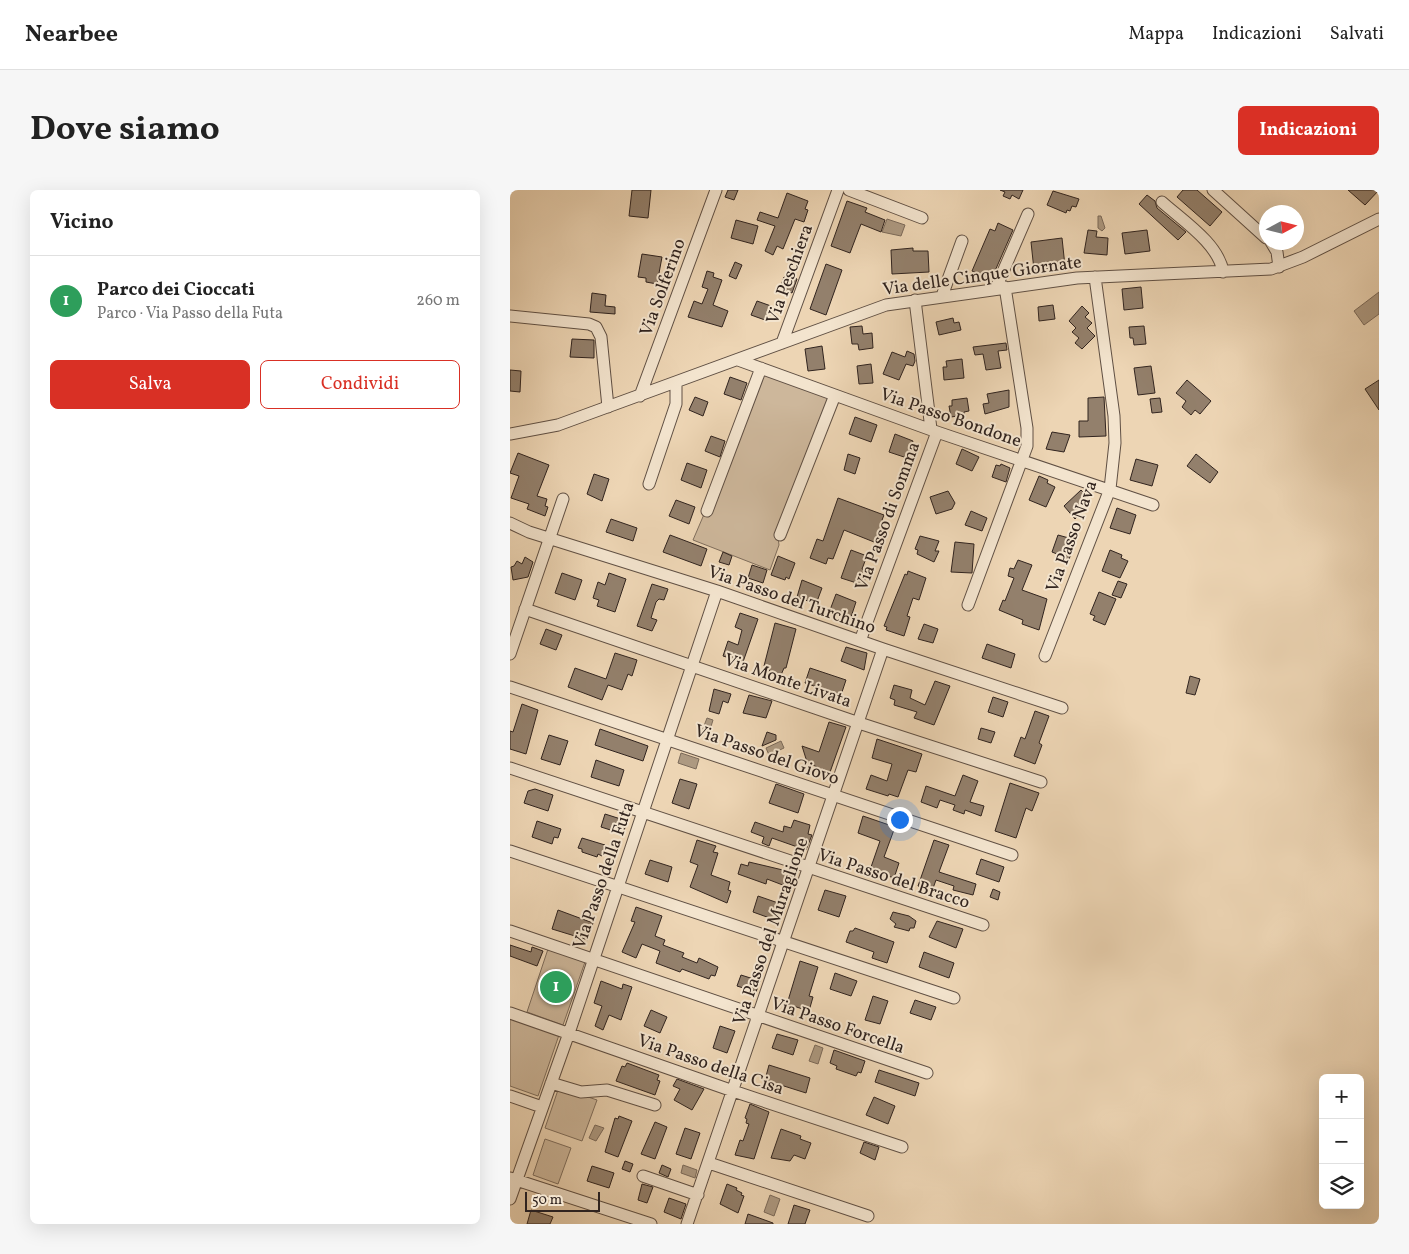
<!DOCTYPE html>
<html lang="it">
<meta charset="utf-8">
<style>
:root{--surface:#fff;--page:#f6f6f6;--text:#222;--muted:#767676;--line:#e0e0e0;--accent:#d93025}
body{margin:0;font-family:Vollkorn,serif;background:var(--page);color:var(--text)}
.controls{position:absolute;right:15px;bottom:15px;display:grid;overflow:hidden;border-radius:8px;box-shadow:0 5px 20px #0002}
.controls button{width:45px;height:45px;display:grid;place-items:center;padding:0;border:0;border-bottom:1px solid var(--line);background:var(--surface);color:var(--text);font:25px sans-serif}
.compass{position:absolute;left:749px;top:15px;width:45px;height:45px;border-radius:50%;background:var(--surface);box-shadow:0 5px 20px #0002;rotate:83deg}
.scale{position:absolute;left:15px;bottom:12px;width:75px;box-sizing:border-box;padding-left:5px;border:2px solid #31241f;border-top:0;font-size:14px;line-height:18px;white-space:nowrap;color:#31241f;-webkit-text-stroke:4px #f3e4ce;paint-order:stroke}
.you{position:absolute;left:389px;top:629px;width:18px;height:18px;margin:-12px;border:4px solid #fff;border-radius:50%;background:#1a73e8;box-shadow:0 0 0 8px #1a73e833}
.badge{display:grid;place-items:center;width:32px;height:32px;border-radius:50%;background:var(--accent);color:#fff;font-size:16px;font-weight:700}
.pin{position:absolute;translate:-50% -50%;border:2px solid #fff;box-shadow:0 1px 5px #0006}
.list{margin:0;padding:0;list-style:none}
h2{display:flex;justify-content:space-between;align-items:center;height:65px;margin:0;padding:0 20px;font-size:21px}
h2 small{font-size:16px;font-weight:400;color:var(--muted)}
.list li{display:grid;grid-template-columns:32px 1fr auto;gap:15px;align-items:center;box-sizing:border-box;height:90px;padding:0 20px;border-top:1px solid var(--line)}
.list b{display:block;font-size:19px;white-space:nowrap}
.list p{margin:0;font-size:16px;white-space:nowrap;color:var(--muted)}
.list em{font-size:16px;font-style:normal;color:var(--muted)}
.actions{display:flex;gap:10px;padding:15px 20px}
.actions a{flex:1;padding:11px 0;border:1px solid var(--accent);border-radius:8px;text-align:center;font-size:18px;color:var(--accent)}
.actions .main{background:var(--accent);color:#fff}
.icon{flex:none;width:28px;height:28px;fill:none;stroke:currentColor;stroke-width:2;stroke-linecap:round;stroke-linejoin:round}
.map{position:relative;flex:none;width:869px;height:1034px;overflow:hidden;border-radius:8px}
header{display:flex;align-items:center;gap:30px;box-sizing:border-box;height:70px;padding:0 25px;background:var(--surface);border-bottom:1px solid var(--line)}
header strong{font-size:24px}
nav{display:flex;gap:28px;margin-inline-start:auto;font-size:18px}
.intro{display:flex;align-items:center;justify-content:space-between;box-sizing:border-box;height:120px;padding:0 30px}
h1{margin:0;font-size:35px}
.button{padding:12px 22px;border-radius:8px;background:var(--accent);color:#fff;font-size:18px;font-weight:700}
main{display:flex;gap:30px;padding:0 30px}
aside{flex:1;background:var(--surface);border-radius:8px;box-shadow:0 5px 20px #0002}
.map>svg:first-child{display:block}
.green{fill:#cdb79b;stroke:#7f6e5d}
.water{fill:#ad9981;stroke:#7b6a5a}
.building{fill:#93806c;stroke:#31241f}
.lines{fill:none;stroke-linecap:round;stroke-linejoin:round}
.minor-casing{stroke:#605044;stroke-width:13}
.minor{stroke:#f3e4ce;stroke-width:11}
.labels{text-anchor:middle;stroke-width:4;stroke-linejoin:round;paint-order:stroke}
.street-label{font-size:18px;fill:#31241f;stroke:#f3e4ce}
</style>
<header>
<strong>Nearbee</strong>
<nav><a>Mappa</a><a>Indicazioni</a><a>Salvati</a></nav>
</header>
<div class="intro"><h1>Dove siamo</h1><a class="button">Indicazioni</a></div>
<main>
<aside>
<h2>Vicino<small></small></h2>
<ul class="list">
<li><span class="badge" style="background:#2e9e5b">1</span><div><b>Parco dei Cioccati</b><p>Parco · Via Passo della Futa</p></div><em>260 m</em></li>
</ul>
<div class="actions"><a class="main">Salva</a><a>Condividi</a></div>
</aside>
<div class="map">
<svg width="869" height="1034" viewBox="0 0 869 1034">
<rect width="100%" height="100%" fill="#edd5b4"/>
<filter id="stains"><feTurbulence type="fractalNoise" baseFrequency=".004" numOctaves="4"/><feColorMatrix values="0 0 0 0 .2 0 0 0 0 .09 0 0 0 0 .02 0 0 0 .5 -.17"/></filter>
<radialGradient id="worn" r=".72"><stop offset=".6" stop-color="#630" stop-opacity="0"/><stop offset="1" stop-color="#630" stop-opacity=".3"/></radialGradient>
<path class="green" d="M255 182 321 205 268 347 269 355 260 380 183 350Z
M38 759 75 772 53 835 17 822Z
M0 828 49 845 28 906 0 896Z
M49 897 87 910 72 951 35 938Z
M35 949 61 958 48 994 23 985Z"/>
<path class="water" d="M588 26H591L595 38 592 41 588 38Z
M377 29 395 35 391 46 372 42Z
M869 102V124L854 135 844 121Z
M197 528 203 530 199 543 192 541Z
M271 551 274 558 259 565 256 558Z
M171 563 189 569 186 579 168 573Z
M305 855 313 858 308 874 299 871Z
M85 935 94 938 86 951 79 948Z
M173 975 187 980 185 988 171 983Z
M260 1005 270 1009 264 1026 254 1022Z"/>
<path class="building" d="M122 0H141L138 28 119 26Z
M218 0H228L224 10 215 7Z
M490 0H513L509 9 502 5 500 9 493 6 495 2Z
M673 0H687L712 22 700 36 667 7Z
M838 0H869L855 15Z
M543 1 569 9 566 17 562 16 560 21 557 20 556 23 537 15Z
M277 3 298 11 295 19 298 20 294 32 285 29 273 59 267 56 263 65 255 61 265 36 247 30 250 22 268 28Z
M637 5 645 11 647 18 676 42 668 50 629 14Z
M337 11 357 18 355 22 375 30 371 42 351 34 340 63 321 56Z
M226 30 248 36 243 54 221 48Z
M488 33 503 40 481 90 462 81 480 39 485 41Z
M578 40 587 41 586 47 598 48 597 65 574 63Z
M637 40 640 61 615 64 612 43Z
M552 48 555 76 524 80 521 52Z
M403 58V61H418L419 82 382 84 381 60Z
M132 64 152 67 147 94 136 92V88L128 87Z
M225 72 232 75 226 89 219 86Z
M316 74 332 80 316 125 300 119Z
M197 81 204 83 203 87 212 90 203 115 218 121 212 137 178 127 184 111 192 114 198 99 192 97Z
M280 86 287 89 282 103 270 98 274 87 279 89Z
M631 97 633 118 614 120 612 99Z
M82 103 96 105 95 116 105 117V124L80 122Z
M247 111 261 116 255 130 241 125Z
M543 115 545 129 529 131 528 117Z
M572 116 579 123 575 127 582 133 577 138 585 146 572 159 565 153 569 148 562 142 566 138 559 131Z
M443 128 444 133 449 132 451 140 429 145 426 132Z
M352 136 353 144 362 143 363 158 349 160 348 154H342L340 137Z
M634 136 636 154 624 155 623 148H620L619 137Z
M62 149 84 150V168L60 167Z
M496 153 497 160 488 161 491 178 476 180 473 164 465 165 463 157Z
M312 156 315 179 298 181 295 159Z
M397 161 404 164 405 171 403 176 396 174 389 190 373 184 382 162 395 167Z
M452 169 454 188 434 190 433 177H437L436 171Z
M361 174 363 193 349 194 347 176Z
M641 176 645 203 628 205 624 178Z
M0 180 11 181 10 202 0 201Z
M220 187 237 193 231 210 214 204Z
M677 190 701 211 690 224 685 220 681 225 672 217 676 211 666 203Z
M869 190V220L855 199Z
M499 200V217L475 224 473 214 479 213 477 204Z
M185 207 198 212 193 226 179 220Z
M594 207 596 246 569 247V231H578V208Z
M457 208 459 221 454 222V225L441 227 439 216H442V210Z
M650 208 652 222 642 223 640 209Z
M345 227 367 235 361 252 339 244Z
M542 242 560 245 554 262 536 259Z
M385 244 403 251 397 268 379 262Z
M201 246 215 251 210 267 195 261Z
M452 259 469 267 462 281 446 274Z
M8 263 39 275 27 306 37 309 35 316 38 317 35 326 17 319 19 314 1 308 9 286 0 283Z
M338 264 350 268 345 284 334 280Z
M686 264 708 282 700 293 677 276Z
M626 269 648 275 642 296 620 290Z
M177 273 197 280 191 298 171 290Z
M491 274 500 278 496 292 482 287 486 275 490 276Z
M84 284 99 289 92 311 77 304Z
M529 286 538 290 537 293 545 297 536 317 519 310Z
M571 300 579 308 576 311 578 313 575 316 576 318 565 329 554 316Z
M438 301 445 313 442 319 426 324 420 307Z
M328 308 374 325 372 330 374 331 364 352 334 340 323 369 318 368 316 374 300 368 307 349 313 351Z
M166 310 185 317 179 334 159 326Z
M607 318 626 325 620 344 600 338Z
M461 321 477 328 472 341 455 335Z
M101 329 127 338 123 351 96 342Z
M160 345 197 359 191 376 153 362Z
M548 345 566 350 558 372 546 367 547 364 542 362Z
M410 346 429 351 425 361H429L424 372 407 364 408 360 405 359Z
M445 352 464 354 462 383 441 382Z
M341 360 357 366 352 379 358 381 353 395 331 388Z
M600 360 612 365 611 368 618 371 610 388 592 381Z
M213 362 222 366 219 375 209 372Z
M268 366 285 373 279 389 276 387 275 390 261 385Z
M15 367 23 372 18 387 3 390 1 377 4 376 7 371 12 374Z
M508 370 522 375 512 400 537 409 529 440 512 434 513 430 489 420 493 410 495 411 504 388 498 386 500 378 504 379Z
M242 375 257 380 253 393 238 388Z
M398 381 416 388 409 410 403 408 397 426 400 427 394 446 376 440 377 437 374 436 395 384 397 385Z
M52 383 72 390 65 410 45 403Z
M99 383 116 389 105 422 87 416 89 410 83 408 88 392 95 395Z
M292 390 312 398 306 414 287 407Z
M608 391 617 394 611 408 602 405Z
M142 394 158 399 154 410 149 409 146 412 141 428 147 430 142 441 127 436Z
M589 402 606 409 595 435 583 430 585 426 580 424Z
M326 404 346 412 341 427 320 420Z
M230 423 248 429 233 472 213 466 218 451 228 455 232 440 225 437Z
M265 433 286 439 276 478H274L271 485 259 482 260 478 254 476Z
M414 434 428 439 423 453 408 449Z
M36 439 52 445 46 460 30 454Z
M477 454 505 464 501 478 472 468Z
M336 457 357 463 354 480 331 471Z
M105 463 127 470 122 486 118 484 112 500 98 495 92 510 58 497 65 478 96 489Z
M300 478 336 490 331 505 295 493Z
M680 486 690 489 685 505 676 503Z
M425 491 440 496 424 535 404 528 407 522 384 515 385 510 380 508 384 495 402 500 400 508 415 515Z
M204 499 221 504 218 513 213 511 209 524 199 521Z
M239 505 262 511 256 528 233 523Z
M483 507 498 512 493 527 478 522Z
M12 514 28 520 16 564 0 559V541L3 542Z
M525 521 539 526 529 553 532 555 525 574 504 566 511 547 515 549Z
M319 532 336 537 319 585 305 581 307 577 297 572 292 556 309 562Z
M471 538 485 542 481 553 468 549Z
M90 539 138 556 133 571 85 555Z
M257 542 266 545V550L252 556Z
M39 545 58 551 50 575 31 569Z
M367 549 412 564 406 582 398 580 388 607 379 604 378 606 356 599 361 585 377 591 382 574 362 568Z
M86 570 114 580 109 596 81 587Z
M453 585 468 591 460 612 474 616 471 626 455 620 454 624 443 620 445 615 430 610 427 618 411 612 416 596 445 606Z
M170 589 187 594 179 619 162 613Z
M500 593 529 603 522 621 516 618 506 648 485 641Z
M266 594 294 604 288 623 259 613Z
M25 599 43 605 38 621 14 613 18 601Z
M95 624 117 631 113 644 91 637Z
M353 626 385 637 374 667 389 673 384 688 360 680 370 651 348 643Z
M284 630 300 635 298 644 302 645 296 660 262 648 259 656 252 653 254 647 241 642 245 632 273 642 274 636 281 638Z
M27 631 51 639 48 648 44 647 42 654 22 647Z
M72 648 95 655 92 666 88 664 87 667 72 662V659L68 658Z
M187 650 206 656 203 662 208 663 201 685 220 692 218 700 221 701 217 713 180 697 188 675 180 672Z
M424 650 439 655 429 682 466 694 463 705 443 700 444 696 426 690 422 701 408 696Z
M471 669 494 677 489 692 466 684Z
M140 670 162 677 158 692 135 684Z
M239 672 277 681 276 684 282 686 278 697 257 689 256 694 228 684 231 674 238 676Z
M483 699 490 702 488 710 480 707Z
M315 700 336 706 329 727 308 720Z
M248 706 274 715 268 731 243 722Z
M126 717 152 726 145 746 155 750 153 755 174 763 172 767 187 773 189 768 208 777 205 786 201 785 199 789 172 779 170 782 146 773 150 761 132 754 126 768 112 762 125 732 121 731Z
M48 720 83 733 78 750 42 739Z
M383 722 399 726 406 731 404 738H400L399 741 384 737 386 734 380 729Z
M427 731 453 739 446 758 419 747Z
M345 738 384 752 377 773 362 768 364 762 336 752 340 741H343Z
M0 755 21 762 22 757 33 761 27 776 0 766Z
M414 762 444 773 439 788 409 777Z
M290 771 308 777 299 806 303 807 299 821 277 814Z
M325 783 347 791 341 806 320 799Z
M231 785 250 791 246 802 227 796Z
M91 791 112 799 113 794 122 797 111 830 99 825 93 840 85 836 92 816 84 813Z
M363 806 378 811 370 834 355 830Z
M405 810 426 817 421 830 400 823Z
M141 820 157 827 150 843 134 836Z
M210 836 225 841 217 863 203 858Z
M267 844 288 850 283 865 262 858Z
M324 860 355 871 351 883 348 882 346 886 326 879 327 876 320 873Z
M117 873 149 885 147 890 150 891 145 905 106 891 112 876 115 877Z
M259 875 300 888 296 903 255 890Z
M369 880 409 893 405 906 365 892Z
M167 889 194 899 182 920 164 910 170 899 163 896Z
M364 907 385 916 378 934 356 925Z
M240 914 259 922 244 969 225 965 230 950 233 951 239 934 236 933 237 929 235 928Z
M109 926 122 931 108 967 95 962 105 928 108 929Z
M145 932 157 937 145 969 131 964Z
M175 938 190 943 181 969 166 964Z
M271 939 291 946 290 949 301 953 295 969 284 965 280 971 261 968Z
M354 952 369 957 365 970 350 963Z
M115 971 123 974 120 982 112 979Z
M152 975 161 979 158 987 149 983Z
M82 976 104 983 99 998 77 991Z
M132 994 143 997 137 1013 128 1010Z
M217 994 227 998 226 1000 232 1003 231 1005 234 1006 228 1023 210 1014Z
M159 1008 176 1014 171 1029 154 1022Z
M284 1015 300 1020 295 1034H278Z
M21 1020 43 1027 40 1034H17Z
M238 1024 263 1033V1034H235Z"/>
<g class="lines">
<g class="minor-casing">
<path id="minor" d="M339 0 412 28
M703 0 756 48
M652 12C672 30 709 54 713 82
M761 52 767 62 769 77
M486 98 518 24
M432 106 452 51
M405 110 421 239
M0 126 79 134 86 137 91 147 98 217
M272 153 328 0
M228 170 427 242 643 315
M130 206 206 0
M0 244 48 235 376 115 567 88 761 79 793 67 869 29
M139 294 166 214V193
M197 321 251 178
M0 333 19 342 207 401 373 459 552 518
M270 345 325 205
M458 415 517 256V238L495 97
M15 419 349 533 531 592
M350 451 427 242
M0 464 53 309
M535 466 600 299 605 253 604 226 585 87
M0 497 502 665
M0 578 473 735
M0 661 444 808
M0 741 417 883
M0 823 223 901 392 957
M41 893 71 902 97 900 145 915
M0 906 32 917
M199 973 358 1026
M133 986 188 1005
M0 988 141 1034
M0 1009 59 843 207 401
M177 1034 373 459"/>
</g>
<use href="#minor" class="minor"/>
</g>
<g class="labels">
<g class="street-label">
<text transform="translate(279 84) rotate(-70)" y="6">Via Peschiera</text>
<text transform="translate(472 85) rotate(-8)" y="6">Via delle Cinque Giornate</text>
<text transform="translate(152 97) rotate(-70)" y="6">Via Solferino</text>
<text transform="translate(441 227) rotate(19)" y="6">Via Passo Bondone</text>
<text transform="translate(377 326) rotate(-70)" y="6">Via Passo di Somma</text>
<text transform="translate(561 346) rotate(-70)" y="6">Via Passo Nava</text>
<text transform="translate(282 409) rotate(19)" y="6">Via Passo del Turchino</text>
<text transform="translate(278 490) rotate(19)" y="6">Via Monte Livata</text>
<text transform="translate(257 564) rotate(19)" y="6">Via Passo del Giovo</text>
<text transform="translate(93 685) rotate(-71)" y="6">Via Passo della Futa</text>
<text transform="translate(384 688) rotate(18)" y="6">Via Passo del Bracco</text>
<text transform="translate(260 741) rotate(-71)" y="6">Via Passo del Muraglione</text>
<text transform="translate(328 835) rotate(19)" y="6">Via Passo Forcella</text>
<text transform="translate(201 874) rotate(19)" y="6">Via Passo della Cisa</text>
</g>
</g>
<rect width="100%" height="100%" filter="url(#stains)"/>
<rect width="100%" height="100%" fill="url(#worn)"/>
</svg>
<div class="controls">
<button>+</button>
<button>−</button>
<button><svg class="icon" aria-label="layers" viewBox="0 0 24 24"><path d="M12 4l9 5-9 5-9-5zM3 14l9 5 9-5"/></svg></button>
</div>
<svg class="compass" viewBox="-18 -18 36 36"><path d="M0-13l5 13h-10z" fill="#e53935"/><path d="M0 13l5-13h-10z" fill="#767676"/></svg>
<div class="scale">50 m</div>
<div class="you"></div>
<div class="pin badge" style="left:46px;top:797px;background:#2e9e5b">1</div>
</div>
</main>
